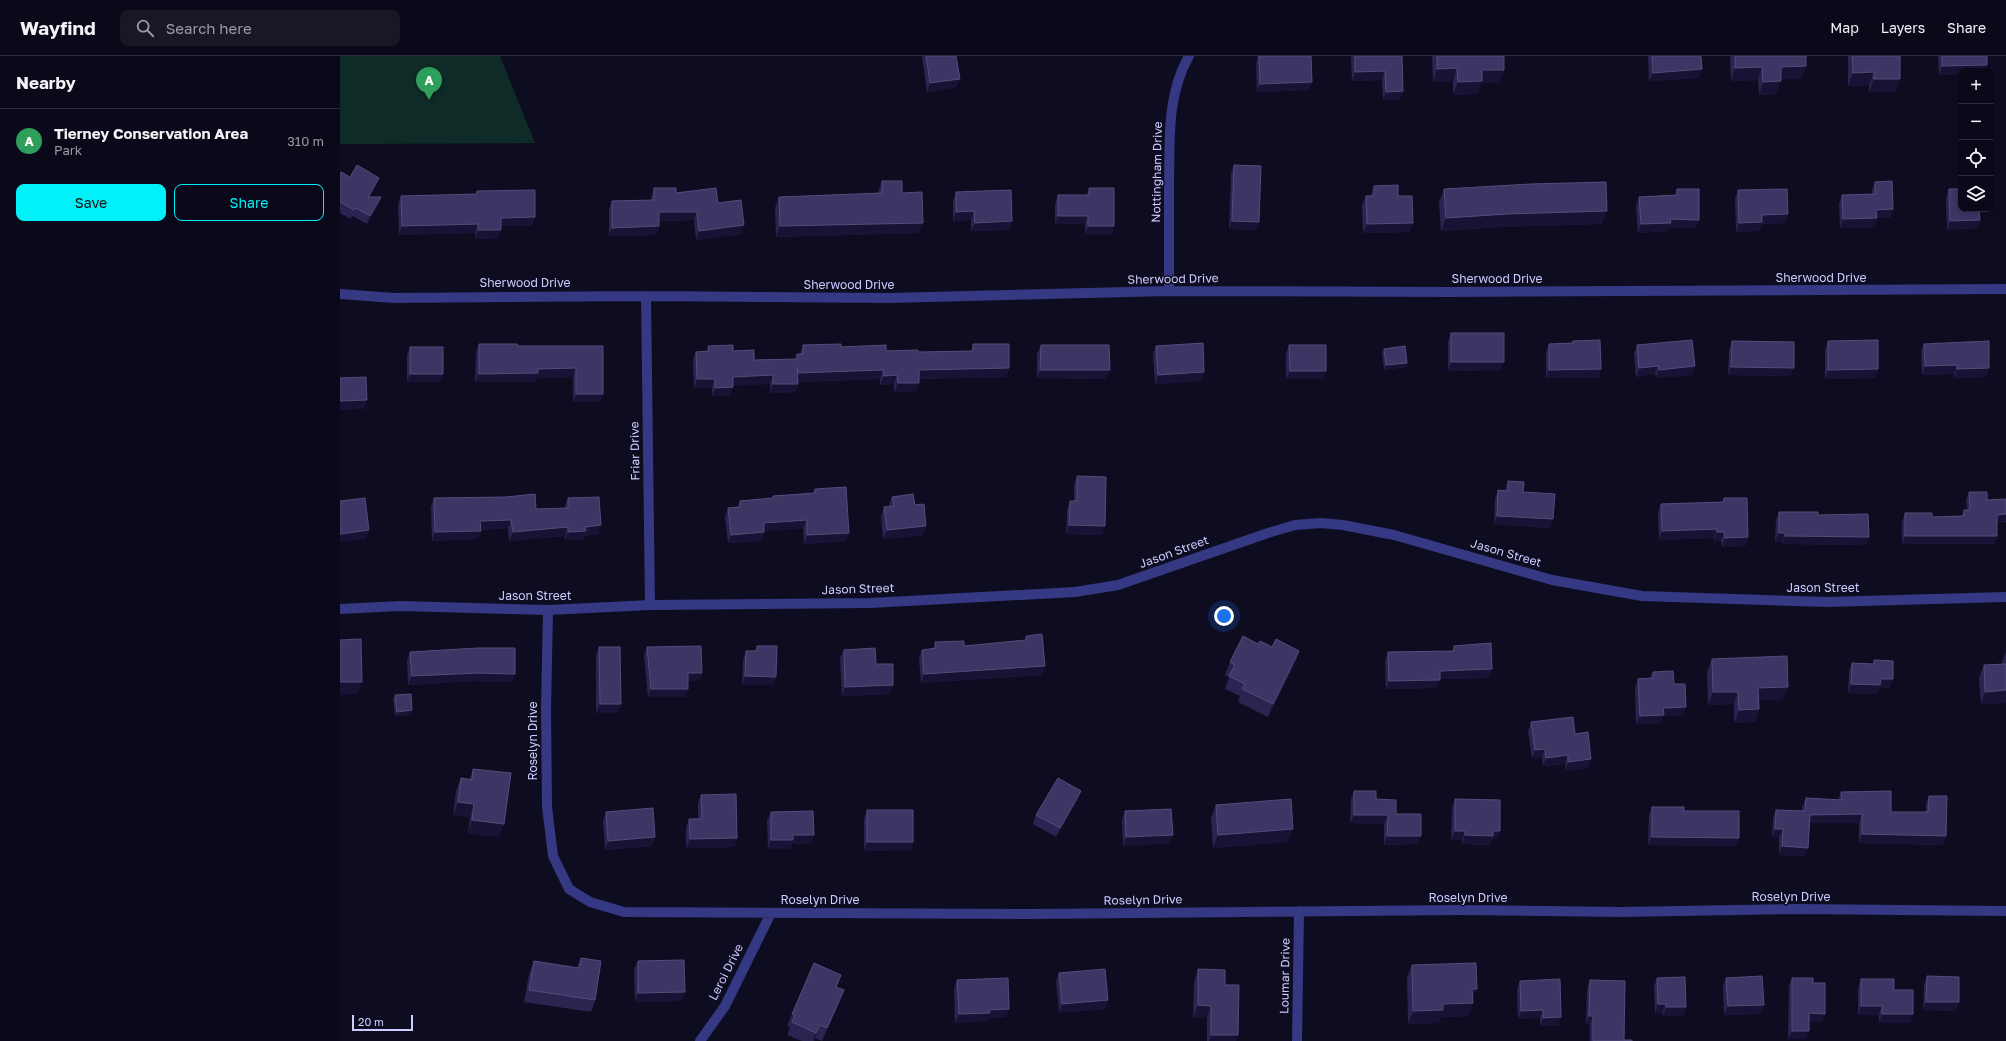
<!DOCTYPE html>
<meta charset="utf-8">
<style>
:root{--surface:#0a0919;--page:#181726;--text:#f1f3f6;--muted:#999aa2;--line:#2a2a38;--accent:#00f1f7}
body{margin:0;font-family:"Golos Text",sans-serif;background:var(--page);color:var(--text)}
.controls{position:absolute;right:12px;top:12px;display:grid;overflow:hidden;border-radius:8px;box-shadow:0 2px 6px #0003}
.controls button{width:36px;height:36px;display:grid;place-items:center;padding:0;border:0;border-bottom:1px solid var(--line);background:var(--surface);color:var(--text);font:20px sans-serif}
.scale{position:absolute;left:12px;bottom:10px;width:61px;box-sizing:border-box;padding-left:4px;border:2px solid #ceccff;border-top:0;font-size:11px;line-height:14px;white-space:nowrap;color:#ceccff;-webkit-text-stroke:3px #0e0c21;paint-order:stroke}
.you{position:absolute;left:884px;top:560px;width:14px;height:14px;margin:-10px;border:3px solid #fff;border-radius:50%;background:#1a73e8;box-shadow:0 0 0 6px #1a73e833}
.badge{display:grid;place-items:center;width:26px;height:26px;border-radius:50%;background:var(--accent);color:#fff;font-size:13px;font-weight:700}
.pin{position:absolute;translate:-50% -33px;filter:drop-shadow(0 1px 2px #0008)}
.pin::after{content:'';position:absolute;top:21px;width:14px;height:12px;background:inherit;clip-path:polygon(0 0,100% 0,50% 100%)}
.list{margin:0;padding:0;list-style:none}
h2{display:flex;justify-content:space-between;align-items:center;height:52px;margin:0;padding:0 16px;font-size:17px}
h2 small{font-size:13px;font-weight:400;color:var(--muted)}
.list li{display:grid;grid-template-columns:26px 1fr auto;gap:12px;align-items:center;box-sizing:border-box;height:64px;padding:0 16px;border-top:1px solid var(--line)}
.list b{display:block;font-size:15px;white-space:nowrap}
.list p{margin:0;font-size:13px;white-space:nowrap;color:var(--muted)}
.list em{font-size:13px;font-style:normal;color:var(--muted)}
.actions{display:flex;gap:8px;padding:12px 16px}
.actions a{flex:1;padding:9px 0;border:1px solid var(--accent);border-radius:8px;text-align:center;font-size:14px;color:var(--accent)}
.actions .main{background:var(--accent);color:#111}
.icon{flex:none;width:22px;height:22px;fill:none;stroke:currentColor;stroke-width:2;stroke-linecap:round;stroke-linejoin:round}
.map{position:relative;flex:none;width:1666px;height:985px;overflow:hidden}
header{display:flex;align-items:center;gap:24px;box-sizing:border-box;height:56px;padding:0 20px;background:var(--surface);border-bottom:1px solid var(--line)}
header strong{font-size:19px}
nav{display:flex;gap:22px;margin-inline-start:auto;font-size:14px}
.search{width:280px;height:36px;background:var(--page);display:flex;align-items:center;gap:10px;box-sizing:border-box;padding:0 14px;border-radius:8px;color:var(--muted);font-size:15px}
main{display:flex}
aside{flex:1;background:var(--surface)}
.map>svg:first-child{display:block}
.green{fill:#0f2b28}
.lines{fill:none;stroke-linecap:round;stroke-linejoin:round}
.minor{stroke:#353882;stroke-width:10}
.tertiary{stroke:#353882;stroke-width:10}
.wall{fill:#292450}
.shaded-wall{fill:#171335}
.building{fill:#3b3663;stroke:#524d7b}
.labels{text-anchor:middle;stroke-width:3;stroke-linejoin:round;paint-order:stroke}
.street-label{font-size:12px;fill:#ceccff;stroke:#0e0c21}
</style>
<header>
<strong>Wayfind</strong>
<div class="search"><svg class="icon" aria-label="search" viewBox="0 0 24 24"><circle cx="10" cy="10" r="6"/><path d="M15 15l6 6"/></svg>Search here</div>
<nav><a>Map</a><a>Layers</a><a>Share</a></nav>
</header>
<main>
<aside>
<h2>Nearby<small></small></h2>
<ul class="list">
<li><span class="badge" style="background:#2e9e5b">A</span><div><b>Tierney Conservation Area</b><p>Park</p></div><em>310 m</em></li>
</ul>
<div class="actions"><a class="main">Save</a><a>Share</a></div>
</aside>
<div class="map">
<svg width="1666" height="985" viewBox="0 0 1666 985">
<rect width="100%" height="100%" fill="#0e0c21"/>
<path class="green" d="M0 0H160L195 87 0 88Z"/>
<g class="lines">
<path class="minor" d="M829 235C829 201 829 166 829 131 830 87 826 40 849 0
M0 238 54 242 306 240 549 242 829 235 1109 236 1666 233
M306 240 310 549
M208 554 206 652 207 751 213 800 229 833 250 846 284 856 692 858 1120 854 1281 856 1456 853 1666 855
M360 985 385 950 431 857
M957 985 959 855"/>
<path class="tertiary" d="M0 553 60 550 208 554 310 549 530 547 735 536 778 529 928 477 955 469 981 467 1003 469 1054 479 1212 524 1302 540 1486 546 1666 541"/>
</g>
<path class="wall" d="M582 0H616L617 31 587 36Z
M918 0H971L969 34 917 36 916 8Z
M1011 0H1062L1063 35 1060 43 1043 44 1042 24 1012 25Z
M1092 0H1164V14L1159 27H1141L1137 38 1113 39V25L1093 26Z
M1308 0H1361L1362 13 1358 22 1309 25Z
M1390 0H1466L1462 23H1441L1436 38 1419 39 1418 24 1391 25Z
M1508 0H1560L1556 36H1529V29L1508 30Z
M1598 0H1647L1621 15V18L1599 19Z
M894 109 916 174 889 173 891 118Z
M0 118 10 121 39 122 36 130 30 141 38 149 27 168 12 160 11 163 0 157Z
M542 125 562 137 579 177 436 181 435 152 439 141 538 137Z
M1535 126 1553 153 1550 162H1537L1534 171 1500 172 1499 148 1502 139 1532 138V134Z
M1034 130 1058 140 1073 167 1069 176 1023 177 1022 149 1026 140H1031V138Z
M314 132 378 147 404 169 401 178 356 184 354 164 319 165V170L316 179 269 180V153L272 145 311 144V141Z
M749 132 774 170 771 179H745V168H715V148L718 139H747Z
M1104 133 1262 168 1162 171 1101 175 1099 146Z
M1337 133 1359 164 1355 172H1329L1328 175 1298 177 1296 150 1299 141 1335 139Z
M1609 133 1640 164 1637 172 1607 174 1606 142Z
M1398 134 1445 167 1422 168 1419 175 1396 176 1395 143Z
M137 135 195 161 192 170H161L158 182 135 183V177L59 179 58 149 61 140 136 138Z
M616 136 672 165 669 174 631 175V164L613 165V145Z
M1111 277 1161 314 1108 315V286Z
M1233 285 1261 313 1258 322H1206V296L1209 288 1232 287Z
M1392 285 1451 320 1388 319 1389 294Z
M1488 285 1538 313 1535 322 1485 323V293Z
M139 288 178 290H263V338L260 346H233V321L197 322 195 326H135L136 296Z
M633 288 669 312 666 321 579 323V327L576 335 554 336V328L540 329V323L458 326V328L455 336 430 337V328L393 329 390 340H372V331L354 332 353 304 356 296 367 295 368 290 393 295 414 304 455 303 457 298H460L463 289 501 291 546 295 578 296 631 295Z
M1584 288 1649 312 1646 321 1614 322V318L1582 319 1581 296Z
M701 289 766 323 697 322V298Z
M949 289 983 323H946V297Z
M1297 289 1355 310 1352 319 1316 322 1315 318 1296 321 1294 298Z
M816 290 864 316 861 325 815 328 813 298Z
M70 291 103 318 100 326H67V299Z
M1044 293 1067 307 1066 311 1044 314 1042 297Z
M737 420 762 479 726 478 727 454 730 445H734V429Z
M1168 425 1183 436 1210 472 1154 468 1155 443 1158 434H1165Z
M475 433 506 485 464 488 463 472 424 475 421 485 388 487 385 461 388 452H397L400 445 432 442 433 440 473 437Z
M1629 436 1647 444 1666 443V466H1657V480L1654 488H1562V465L1565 457 1592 461 1621 460 1624 454H1627L1626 444Z
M166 441 196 453H225V450L228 442 258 478 244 480 243 484H225V480L169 485 168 472 141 474 138 483 92 485 91 451 94 442Z
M552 441 575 449 583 479 543 483 541 460 544 451H550L549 449Z
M1384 442 1408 481 1405 490 1382 491 1381 485H1374V482L1319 484 1318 457 1321 448 1382 446Z
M1439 456 1529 481 1526 489 1442 488V486H1435L1436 464Z
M686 580 702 619 581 627 579 602 582 594 593 593 595 586 624 590 685 584Z
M918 588 932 591 959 595 955 608 928 661 898 646 900 640 885 633 889 621 885 619 890 606Z
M417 590 433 629H402L403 604 406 595H415Z
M1114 590 1149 622 1100 623 1097 632 1046 633 1045 605 1048 596 1112 595Z
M259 591 278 657H256V600Z
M307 591 362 617 359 625H348L346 641H308L304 599Z
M504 594 536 608 553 629 550 638 502 640 500 602Z
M1666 595V647L1641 648 1639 622 1644 609H1661Z
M70 596 172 626 135 625 68 629 67 605Z
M1372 603 1443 643 1419 644V653L1415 666 1394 667V648L1368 649 1367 616Z
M1534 604 1553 623 1549 632 1540 631 1537 638 1508 637 1509 616 1512 607 1533 608Z
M1313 616 1334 628 1343 659 1323 660 1320 667 1296 668 1295 632 1298 623 1310 622Z
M55 639 71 659 55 660 53 644Z
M1191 666 1235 678 1251 703 1248 712 1225 715V708L1203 710 1202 701 1192 702 1188 675Z
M133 713 159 781 128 777 130 761 113 759 116 735 121 722 129 724Z
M1014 735 1036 743 1056 758 1078 788 1044 789V768L1010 767 1011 743Z
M1501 736 1551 756H1586V748L1589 740 1606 780 1603 789 1519 787V767H1469L1465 800 1439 799V782L1432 781 1433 762 1436 754 1462 755V751L1466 742 1498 744Z
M361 739 397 782 394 791 346 792V772L349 763H358V747Z
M1115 743 1160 775 1157 783H1152L1150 789 1122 788V784H1111L1112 752Z
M738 744 716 781 693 768 696 759Z
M876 749 948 786 873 792 871 762Z
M1312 751 1344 755 1396 790 1308 789 1309 759Z
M527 754 573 786 570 794 524 795V763Z
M785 755 829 787 783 790 782 764Z
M266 756 312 790 265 794 263 764Z
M431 756 471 787 452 788 450 793H428L427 765Z
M241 902 255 944 251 956 184 946 189 918 194 905 237 912Z
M298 905 342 945 295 946 294 913Z
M1072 909 1133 945 1128 960 1101 961 1098 967 1068 968 1067 921Z
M858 913 896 985H867V962H853L854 926Z
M719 917 768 944 765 953 719 957 716 925Z
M1587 920 1616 955 1583 954 1584 929Z
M1317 922 1346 951 1343 960H1323L1322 957H1315L1314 931Z
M1386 922 1424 949 1420 958 1384 959 1383 930Z
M1452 922 1473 927 1485 958 1482 966H1469V975L1466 983H1448L1449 930Z
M1521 923 1554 934 1570 967H1539V959H1518V932Z
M617 924 669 953 666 961 648 962 646 965 615 967 614 933Z
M1250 924 1284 984 1292 985H1250V968H1246L1247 933Z
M1180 925 1221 961 1218 970H1200V962L1178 963 1177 934Z
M496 931 504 934 499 947 482 985 475 982 474 985H462L447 979 450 971 447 970 452 958Z"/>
<path class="shaded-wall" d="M1647 9 1645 15H1621V18L1599 19 1602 10Z
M1466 10 1462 23H1436L1441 11Z
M1422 11 1418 24 1391 25 1395 12Z
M1117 12 1113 25 1093 26 1097 13Z
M1362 13 1358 22 1309 25 1313 17Z
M1142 14H1164L1159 27H1141L1137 38 1113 39 1118 26Z
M1045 15 1042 24 1012 25 1015 16Z
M1534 16 1529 29 1508 30 1513 17Z
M620 23 617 31 587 36 590 27Z
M1534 23H1560L1556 36H1529Z
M1441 25 1436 38 1419 39 1423 26Z
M972 26 969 34 917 36 920 28Z
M1063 35 1060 43 1043 44 1046 36Z
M39 122 36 130 25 150 28 141Z
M41 141 38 149 27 168 30 160Z
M1553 153 1550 162H1533L1536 154Z
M634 155 631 164 613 165 616 156Z
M1267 155 1262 168 1162 171 1101 175 1106 162 1167 158Z
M319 156H357L354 164 316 165Z
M1448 158 1445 167 1422 168 1419 175 1396 176 1399 167 1422 159Z
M718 160H748L745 168H715Z
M195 161 192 170H158L161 162Z
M1537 162 1534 171 1500 172 1503 163Z
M1330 163 1359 164 1355 172H1329L1328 175 1298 177 1301 168Z
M1640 164 1637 172 1607 174 1610 165Z
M672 165 669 174 631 175 635 167Z
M892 165 919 166 916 174 889 173Z
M583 167 579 177 436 181 440 170Z
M1073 167 1069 176 1023 177 1027 168Z
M138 168 135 177 59 179 62 170Z
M404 169 401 178 356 184 359 175Z
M319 170 316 179 269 180 272 172Z
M748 170H774L771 179H745Z
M138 174H161L158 182 135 183Z
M1111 306H1164L1161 314 1108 315Z
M1067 307 1066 311 1044 314 1046 309Z
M1617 309 1614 318 1582 319 1585 310Z
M1318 310 1315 318 1296 321 1299 312Z
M1355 310 1352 319 1316 322 1319 314Z
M1391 311 1454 312 1451 320 1388 319Z
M236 312 233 321 197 322 195 326H135L139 318 198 313Z
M669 312 666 321 575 323 579 314Z
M1649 312 1646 321 1614 322 1617 313Z
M1261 313 1258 322H1206L1209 314Z
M1538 313 1535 322 1485 323 1488 314Z
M543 314 540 323 454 326 458 317Z
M700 314H770L766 323 697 322Z
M950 315H986L983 323H946Z
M864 316 861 325 815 328 818 319Z
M70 318H103L100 326H67Z
M433 319 430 328 390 330 393 321Z
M557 319 554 328 540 329 544 320Z
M357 323H375L372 331 354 332Z
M558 327H579L576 335 554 336Z
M433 328H458L455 336 430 337Z
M393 331 390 340H372L375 332Z
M236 338H263L260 346H233Z
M27 344 24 353 0 354V345Z
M1666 458V465L1654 467 1657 459Z
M1157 460 1213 463 1210 472 1154 468Z
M171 464 168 472 137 474 140 465Z
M467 464 463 472 421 476 424 467Z
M261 469 258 478 244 480 243 484H225L228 476 245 471Z
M729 469 765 470 762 479 726 478Z
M586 470 583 479 543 483 547 474Z
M228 471 225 480 169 485 173 476Z
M1377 473 1374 482 1319 484 1322 475Z
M29 474 26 483 0 486V478Z
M141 475 138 483 92 485 95 476Z
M424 476 421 485 388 487 391 479Z
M1377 476H1384L1381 485H1374Z
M509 477 506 485 464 488 467 479Z
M1439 477H1445L1442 486H1435Z
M1445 480 1529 481 1526 489 1442 488Z
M1565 480H1657L1654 488H1562Z
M1408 481 1405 490 1382 491 1385 482Z
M959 595 955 608 928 661 933 648Z
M705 610 702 619 581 627 584 618Z
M1152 613 1149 622 1097 623 1100 615Z
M138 617 175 618 172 626 135 625 68 629 72 620Z
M348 617H362L359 625H346Z
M405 620 436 621 433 629H402Z
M1541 623H1553L1549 632 1540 631 1537 638 1508 637 1511 628Z
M1100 624 1097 632 1046 633 1049 625Z
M0 626H22L17 638 0 639Z
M553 629 550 638 502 640 505 631Z
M1448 631 1443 643 1414 644 1418 632Z
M311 633H348L346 641H308Z
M1666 634V647L1641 648 1645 636Z
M1373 636H1398L1394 648 1368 649Z
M260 648H281L278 657H256Z
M1346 651 1343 659 1323 660 1320 667 1296 668 1300 660 1323 652Z
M1419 653 1415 666 1394 667 1399 654Z
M72 654 71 659 55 660 57 656Z
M1205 693 1202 701 1192 702 1195 694Z
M1228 699 1225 708 1203 710 1206 702Z
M1251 703 1248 712 1225 715 1228 706Z
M741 735 738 744 716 781 720 772Z
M118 746 134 748 130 761 113 759Z
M1522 758 1519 767H1466L1470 759Z
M1014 759H1048L1044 768 1010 767Z
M132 764 164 768 159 781 128 777Z
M953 773 948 786 873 792 878 779Z
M1435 773H1443L1439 782 1432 781Z
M1115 775H1125L1122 784H1111Z
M1153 775H1160L1157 783H1152L1150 789 1122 788 1125 779Z
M1522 778 1606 780 1603 789 1519 787Z
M453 779H474L471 787 452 788 450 793H428L431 784Z
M833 779 829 787 783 790 786 781Z
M1047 780H1081L1078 788 1044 789Z
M315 781 312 790 265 794 268 785Z
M1312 781 1399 782 1396 790 1308 789Z
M397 782 394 791 346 792 350 783Z
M527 786H573L570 794 524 795Z
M1442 790 1468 792 1465 800 1439 799Z
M1132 933H1137L1132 945Z
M504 934 499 947 482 985 487 972Z
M345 936 342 945 295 946 298 937Z
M768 944 765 953 719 957 722 948Z
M1586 946H1619L1616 955 1583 954Z
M1133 947 1128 960 1101 961 1098 967 1068 968 1073 955 1103 948Z
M1318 948H1326L1322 957H1315Z
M858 949 871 950 867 962H853Z
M1424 949 1420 958 1384 959 1388 950Z
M1521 950H1542L1539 959H1518Z
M1326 951H1346L1343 960H1323Z
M669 953 666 961 648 962 646 965 615 967 619 958 649 954Z
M1203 954 1200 962 1178 963 1181 955Z
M1469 957 1485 958 1482 966H1466Z
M1542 958H1573L1570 967H1539Z
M1249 960H1253L1250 968H1246Z
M1221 961 1218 970H1200L1203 962Z
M480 969 475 982 473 985 476 977Z
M1452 975H1469L1466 983H1448Z
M871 979H898L896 985H869Z"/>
<path class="building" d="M586 0H616L620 23 590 27Z
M919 0H971L972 26 920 28Z
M1015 0H1062L1063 35 1046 36 1045 15 1015 16Z
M1097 0H1164V14H1142V25L1118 26 1117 12 1097 13Z
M1312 0H1361L1362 13 1313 17Z
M1395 0H1466V10L1441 11V25L1423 26 1422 11 1395 12Z
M1512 0H1560V23H1534V16L1513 17Z
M1602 0H1647V9L1602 10Z
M17 109 39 122 28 141H41L30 160 16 152 14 154 0 146V118L1 116 10 121Z
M894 109 921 110 919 166 892 165Z
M542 125H562V137L582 136 583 167 440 170 439 141 542 137Z
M1552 125 1553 153 1536 154 1537 162 1503 163 1502 139 1535 138V126Z
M1266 126 1267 155 1167 158 1106 162 1104 133 1191 128Z
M1058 129V140H1072L1073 167 1027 168 1026 140H1034V130Z
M314 132H336V137L376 132 378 147 401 144 404 169 359 175 357 156H319V170L272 172V145L314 144Z
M749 132H774V170H748V160H718V139H749Z
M1337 133H1359V164L1330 163 1331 167 1301 168 1299 141 1337 139Z
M1447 133 1448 158 1422 159V166L1399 167 1398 134Z
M1609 133H1621V153H1639L1640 164 1610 165Z
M195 134V161L161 162V174H138V168L62 170 61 140 137 138V135Z
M671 134 672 165 635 167 634 155 616 156V136Z
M1111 277H1164V306H1111Z
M1260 284 1261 313 1209 314V288L1233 287V285Z
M1352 284 1355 310 1319 314 1318 310 1299 312 1297 289Z
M1538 284V313L1488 314V285Z
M1392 285 1454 286V312L1391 311Z
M1649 285V312L1617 313V309L1585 310 1584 288Z
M863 287 864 316 818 319 816 290Z
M139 288H177L178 290H263V338H236V312L198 313V317L139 318Z
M501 288V291L546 289V295L578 294V296L633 295V288H669V312L579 314V327H558L557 319 544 320 543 314 458 317 457 311 458 328H433V319L393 321V331L375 332V323H357L356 296 369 295 368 290 393 289V295L414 294V304L457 303V298H463V289Z
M701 289H769L770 314H700Z
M949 289H986V315H950Z
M1065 290 1067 307 1046 309 1044 293Z
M70 291H103V318H70Z
M26 321 27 344 0 345V322Z
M737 420 766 421 765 470 729 469 730 445H737Z
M1168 425 1184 426 1183 436 1215 438 1213 463 1157 460 1158 434 1168 435Z
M506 431 509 477 467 479V464L424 467V476L391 479 388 452 400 451V445L433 442V440L475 437V433Z
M1629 436H1647V444L1666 443V458L1657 459V480H1565V457H1592V461L1624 460V454H1630Z
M195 438 196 453 228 452V442L259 441 261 469 245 471 246 475 228 476V471L173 476 171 464 140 465 141 475 95 476 94 442 166 441Z
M573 438 575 449 584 448 586 470 547 474 544 451 554 450 552 441Z
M25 442 29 474 0 478V445Z
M1384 442H1407L1408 481 1385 482 1384 476H1377V473L1322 475 1321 448 1384 446Z
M1439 456H1478V459L1528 458 1529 481 1445 480V477H1439Z
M702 578 705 610 584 618 582 594 596 592 595 586 624 585V590L686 584V580Z
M903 580 918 588 920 585 932 591 936 583 959 595 933 648 902 633 905 628 889 620 895 609 890 606Z
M21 583 22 626H0V584Z
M1151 587 1152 613 1100 615V624L1049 625 1048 596 1114 595V590Z
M361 590 362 617H348V633H311L307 591Z
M417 590H437L436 621 405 620 406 595H417Z
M259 591H280L281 648H260Z
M138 592H175V618L138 617 72 620 70 596Z
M535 592 536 608H553V629L505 631 504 594Z
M1447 600 1448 631 1418 632 1419 653 1399 654 1398 636H1373L1372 603Z
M1534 604 1553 605V623H1541L1540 629 1511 628 1512 607 1534 608Z
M1666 608V634L1645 636 1644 609Z
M1333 615 1334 628H1345L1346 651 1323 652 1324 659 1300 660 1298 623 1313 622V616Z
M71 638 72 654 57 656 55 639Z
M1233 661 1235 678 1248 676 1251 703 1228 706V699L1206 702 1205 693 1195 694 1191 666Z
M133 713 171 717 164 768 132 764 134 748 118 746 121 722 132 724Z
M718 722 741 735 720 772 696 759Z
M1014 735H1036V743L1056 744V758H1081V780H1047L1048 759H1014Z
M1551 735V756H1588L1589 740H1607L1606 780 1522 778V758L1470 759 1468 792 1442 790 1443 773H1435L1436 754 1465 755 1466 742 1502 744 1501 736Z
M396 738 397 782 350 783 349 763H362L361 739Z
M951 743 953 773 878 779 876 749Z
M1115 743 1160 744V775H1153V780L1125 779V775H1115Z
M1312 751H1344V755H1399V782L1312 781Z
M313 752 315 781 268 785 266 756Z
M831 753 833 779 786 781 785 755Z
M527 754H573V786H527Z
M473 755 474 779H453V784H431V756Z
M241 902 261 905 255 944 189 934 194 905 239 912Z
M344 904 345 936 298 937V905Z
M474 907 501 919 496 931 504 934 487 972 480 969 476 977 452 966 455 959 452 958Z
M1136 907 1137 933H1132L1133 947 1103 948V954L1073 955 1072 909Z
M765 913 768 944 722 948 719 917Z
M858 913 885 914V929H899L898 979H871V950L858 949Z
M1422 920 1424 949 1388 950 1386 922Z
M1587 920 1619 921V946H1586Z
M1345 921 1346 951H1326V948H1318L1317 922Z
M668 922 669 953 649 954 650 957 619 958 617 924Z
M1452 922H1473V927H1485V958L1469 957V975H1452Z
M1220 923 1221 961 1203 962V954L1181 955 1180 925Z
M1521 923H1554V934H1573V958H1542V950H1521Z
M1250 924 1285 925 1284 984H1292V985H1253V960H1249Z"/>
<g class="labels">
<g class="street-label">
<text transform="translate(817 116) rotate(-89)" y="4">Nottingham Drive</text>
<text x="1481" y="226">Sherwood Drive</text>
<text transform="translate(833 223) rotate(-1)" y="4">Sherwood Drive</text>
<text x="1157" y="227">Sherwood Drive</text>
<text x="185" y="231">Sherwood Drive</text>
<text x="509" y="233">Sherwood Drive</text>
<text transform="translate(295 395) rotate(-91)" y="4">Friar Drive</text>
<text transform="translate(834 496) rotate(-20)" y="4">Jason Street</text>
<text transform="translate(1166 497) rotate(16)" y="4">Jason Street</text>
<text x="1483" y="536">Jason Street</text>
<text transform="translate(518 533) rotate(-2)" y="4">Jason Street</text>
<text x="195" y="544">Jason Street</text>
<text transform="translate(193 685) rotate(-90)" y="4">Roselyn Drive</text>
<text x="1451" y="845">Roselyn Drive</text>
<text x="1128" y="846">Roselyn Drive</text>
<text x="480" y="848">Roselyn Drive</text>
<text transform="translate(803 844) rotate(-1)" y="4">Roselyn Drive</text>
<text transform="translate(386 916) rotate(-63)" y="4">Leroi Drive</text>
<text transform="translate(945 920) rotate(-89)" y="4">Loumar Drive</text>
</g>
</g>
</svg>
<div class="controls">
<button>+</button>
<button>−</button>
<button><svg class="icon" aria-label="locate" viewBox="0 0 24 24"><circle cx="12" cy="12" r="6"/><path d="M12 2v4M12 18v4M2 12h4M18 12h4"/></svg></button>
<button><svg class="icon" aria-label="layers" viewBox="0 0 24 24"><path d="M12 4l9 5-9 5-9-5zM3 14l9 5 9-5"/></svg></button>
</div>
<div class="scale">20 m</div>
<div class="you"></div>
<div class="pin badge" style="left:89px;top:44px;background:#2e9e5b">A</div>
</div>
</main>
